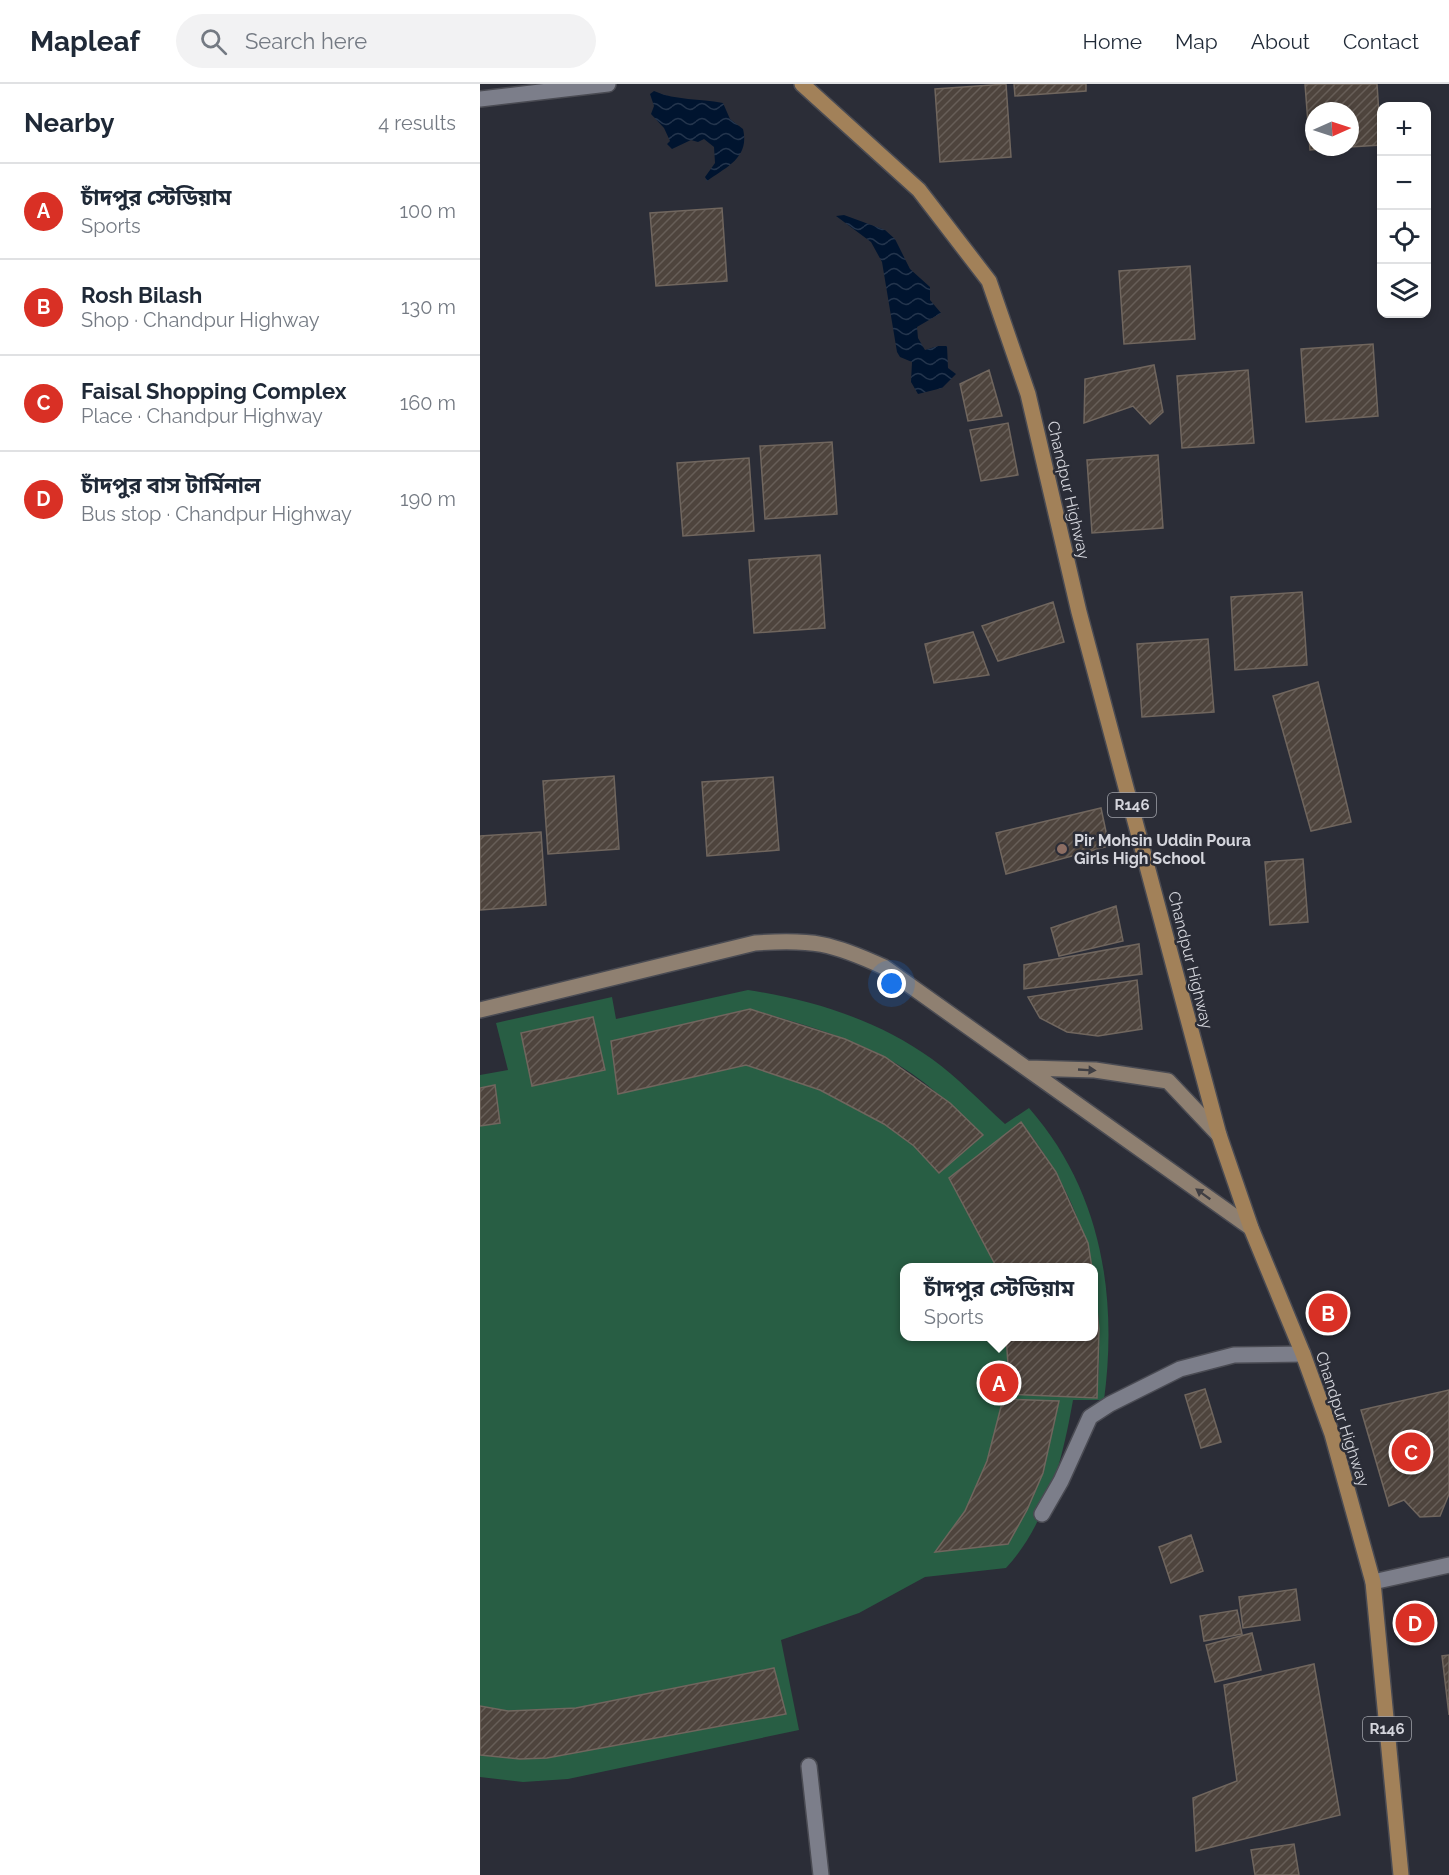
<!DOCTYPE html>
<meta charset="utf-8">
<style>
:root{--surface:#fff;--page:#f2f2f3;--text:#1f2937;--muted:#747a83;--line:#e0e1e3;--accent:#d93025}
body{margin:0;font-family:Raleway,"Noto Sans Bengali",sans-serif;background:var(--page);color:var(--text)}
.controls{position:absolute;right:18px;top:18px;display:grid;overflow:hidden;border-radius:12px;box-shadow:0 3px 9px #0003}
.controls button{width:54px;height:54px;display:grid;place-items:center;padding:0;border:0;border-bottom:2px solid var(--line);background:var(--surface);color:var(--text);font:30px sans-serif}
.compass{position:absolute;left:825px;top:18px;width:54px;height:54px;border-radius:50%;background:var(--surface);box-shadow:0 3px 9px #0003;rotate:87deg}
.you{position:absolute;left:412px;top:900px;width:21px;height:21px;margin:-15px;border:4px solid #fff;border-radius:50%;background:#1a73e8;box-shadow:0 0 0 9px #1a73e833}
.badge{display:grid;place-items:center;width:39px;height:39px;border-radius:50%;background:var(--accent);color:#fff;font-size:20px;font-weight:700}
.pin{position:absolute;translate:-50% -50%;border:3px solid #fff;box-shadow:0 2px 6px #0006}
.popup{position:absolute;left:420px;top:1179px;width:198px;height:78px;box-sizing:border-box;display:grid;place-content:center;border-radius:12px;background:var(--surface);filter:drop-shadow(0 2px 4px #0005);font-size:20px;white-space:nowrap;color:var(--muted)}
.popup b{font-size:22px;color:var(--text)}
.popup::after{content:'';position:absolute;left:50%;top:100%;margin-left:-12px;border:12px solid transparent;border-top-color:var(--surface)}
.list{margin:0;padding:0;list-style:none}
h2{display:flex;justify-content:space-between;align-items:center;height:78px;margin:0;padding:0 24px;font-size:26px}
h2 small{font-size:20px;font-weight:400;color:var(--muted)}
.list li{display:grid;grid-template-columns:39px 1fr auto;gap:18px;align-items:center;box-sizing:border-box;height:96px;padding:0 24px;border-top:2px solid var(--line)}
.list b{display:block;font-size:22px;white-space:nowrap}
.list p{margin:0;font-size:20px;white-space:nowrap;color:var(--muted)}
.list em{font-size:20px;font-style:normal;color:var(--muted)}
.icon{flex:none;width:33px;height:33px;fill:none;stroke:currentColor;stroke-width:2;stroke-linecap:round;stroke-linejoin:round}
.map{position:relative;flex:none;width:969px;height:1791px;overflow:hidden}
header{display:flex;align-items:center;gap:36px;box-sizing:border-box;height:84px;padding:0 30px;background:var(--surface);border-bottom:2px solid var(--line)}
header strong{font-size:28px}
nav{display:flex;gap:33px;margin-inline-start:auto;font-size:21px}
.search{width:420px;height:54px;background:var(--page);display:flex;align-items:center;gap:15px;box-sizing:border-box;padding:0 21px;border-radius:33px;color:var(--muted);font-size:22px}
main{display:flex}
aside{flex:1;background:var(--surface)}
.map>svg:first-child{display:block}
.pitch{fill:#285e44;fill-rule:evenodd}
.water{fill:url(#water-waves)}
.building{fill:url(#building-hatch);stroke:#70665e;stroke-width:1.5}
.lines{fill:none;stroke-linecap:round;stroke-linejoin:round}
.lane-casing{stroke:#4a4b53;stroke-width:18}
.street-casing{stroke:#4a4b53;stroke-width:18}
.secondary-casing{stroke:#4a4b53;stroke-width:18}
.primary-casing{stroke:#4a4b53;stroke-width:18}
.lane{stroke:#7c7e8a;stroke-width:15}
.street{stroke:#7c7e8a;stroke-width:15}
.secondary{stroke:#8f8071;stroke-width:15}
.primary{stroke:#a28159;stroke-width:15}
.oneway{fill:#3f3e43}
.education-dot{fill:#8d6e63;stroke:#2b2d37;stroke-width:2}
.labels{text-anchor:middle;stroke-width:5;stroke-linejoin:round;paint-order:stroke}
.shield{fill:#2b2d37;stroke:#a1a3aa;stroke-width:1.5}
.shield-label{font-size:15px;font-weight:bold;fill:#d4d5dc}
.street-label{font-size:16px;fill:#d4d5dc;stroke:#2b2d37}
.poi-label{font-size:16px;font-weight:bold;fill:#d4d5dc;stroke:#2b2d37;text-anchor:start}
</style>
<header>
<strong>Mapleaf</strong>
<div class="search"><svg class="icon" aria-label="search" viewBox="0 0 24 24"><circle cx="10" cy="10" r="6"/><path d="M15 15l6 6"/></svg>Search here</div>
<nav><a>Home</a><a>Map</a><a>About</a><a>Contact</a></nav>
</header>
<main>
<aside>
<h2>Nearby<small>4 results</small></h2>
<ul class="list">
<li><span class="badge">A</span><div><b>চাঁদপুর স্টেডিয়াম</b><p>Sports</p></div><em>100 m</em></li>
<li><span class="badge">B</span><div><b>Rosh Bilash</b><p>Shop · Chandpur Highway</p></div><em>130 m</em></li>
<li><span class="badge">C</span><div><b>Faisal Shopping Complex</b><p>Place · Chandpur Highway</p></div><em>160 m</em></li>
<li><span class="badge">D</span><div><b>চাঁদপুর বাস টার্মিনাল</b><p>Bus stop · Chandpur Highway</p></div><em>190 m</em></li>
</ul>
</aside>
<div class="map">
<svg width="969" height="1791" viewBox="0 0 969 1791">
<defs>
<pattern id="water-waves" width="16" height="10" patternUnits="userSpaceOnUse" patternTransform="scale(1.5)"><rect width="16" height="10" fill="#00142f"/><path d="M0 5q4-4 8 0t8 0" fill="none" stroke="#24354d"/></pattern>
<pattern id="building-hatch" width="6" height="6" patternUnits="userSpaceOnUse" patternTransform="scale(1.5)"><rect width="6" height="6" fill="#4e443d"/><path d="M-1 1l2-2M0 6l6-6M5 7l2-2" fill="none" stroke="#675e58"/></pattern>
</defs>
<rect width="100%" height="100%" fill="#2b2d37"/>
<path class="pitch" d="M268 906C333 916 398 936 452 975 478 994 501 1018 525 1040L549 1024C621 1106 638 1211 624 1316H593C583 1373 567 1440 526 1484L445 1493 379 1529 301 1556 319 1646 88 1695 43 1698 0 1693V1671L40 1675 67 1674 306 1630 293 1584 96 1624 28 1627 0 1622V1042L15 1001 0 1004V991L28 986 16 939 132 913 136 935ZM270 925C315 938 363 951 405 973 442 993 473 1022 502 1051L459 1089 434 1062 404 1040 340 1006 266 981 138 1009 131 957ZM113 933 125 986 52 1001 41 949ZM541 1038C610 1125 626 1205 617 1313L525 1310 528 1280 526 1253 424 1252V1184L517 1183 469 1094ZM523 1316 579 1317 563 1389 456 1468 485 1427 507 1377Z"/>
<path class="water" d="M174 7C197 17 219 14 243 19L250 35 263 45C270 74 246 83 227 97L225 93 235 79 234 63 224 55 218 58 211 56 192 65 187 60 190 57 184 44 171 30 174 22 170 10Z
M364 131 405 146 415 155 430 185 450 203V216L461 229 437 243 438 254 445 266 458 262H467L468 284 476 290 462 304 438 310 431 298 432 278 420 273 417 268 402 178 391 158 356 132Z"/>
<path class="building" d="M526 0 531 73 460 78 455 5Z
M534 0H606V7L535 12Z
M825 0H897L901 61 870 63V27H834V63H868L830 66Z
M242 124 247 197 176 202 170 129Z
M710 182 715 255 644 260 639 187Z
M893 260 898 332 826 338 821 265Z
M674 281 683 328 670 340 653 322 604 339 605 295Z
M509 286 522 332 488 337 480 300Z
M768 286 774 359 702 364 697 292Z
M528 339 538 391 501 397 490 346Z
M352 358 357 430 285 435 280 362Z
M678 371 683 444 612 449 607 376Z
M269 374 274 447 203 452 197 379Z
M340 471 345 544 274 549 269 476Z
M822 508 827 581 755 586 751 513Z
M573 518 584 558 518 577 502 542Z
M493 548 509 591 454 599 445 560Z
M728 555 734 628 662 633 657 560Z
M838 598 871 738 831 747 793 612Z
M134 692 139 765 68 770 63 697Z
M293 693 299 766 227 772 222 698Z
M621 724 629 762 526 790 516 749Z
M61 748 66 821 0 826V752Z
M823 775 828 838 790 841 785 778Z
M636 822 643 857 579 872 571 844Z
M659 860 662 890 544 905V881Z
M657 896 662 945 618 952 587 948 560 934 548 913Z
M270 925 365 955 405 973 470 1019 503 1051 459 1089 434 1062 404 1040 340 1006 266 981 138 1010 131 957Z
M113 933 125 986 52 1002 41 949Z
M15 1001 20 1039 0 1042V1004Z
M541 1038 576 1088 608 1159 612 1184H517L469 1094Z
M614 1194 619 1246 617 1314 525 1310 528 1280 526 1252H614Z
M725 1305 741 1358 721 1364 705 1311Z
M969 1306V1410L960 1432 940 1433 924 1416 909 1422 881 1326Z
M523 1315 579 1317 563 1389 547 1426 528 1460 455 1468 485 1427 507 1377Z
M711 1451 723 1487 691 1499 679 1463Z
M816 1505 820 1536 763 1544 759 1513Z
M757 1526 762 1550 724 1557 720 1532Z
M772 1549 781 1586 735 1598 726 1561Z
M969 1571V1631L962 1572Z
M834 1580 860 1731 716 1767 713 1714 757 1697 744 1601Z
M294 1584 306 1630 67 1674 40 1675 0 1671V1622L28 1627 96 1624Z
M814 1760 819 1791H775L771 1766Z"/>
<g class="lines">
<g class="lane-casing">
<path id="lane" d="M562 1430 581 1397 610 1333 630 1320 700 1285 754 1271 823 1270"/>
</g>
<g class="street-casing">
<path id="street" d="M0 15 128 0
M893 1498 969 1481
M329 1682 341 1791"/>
</g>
<g class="secondary-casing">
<path id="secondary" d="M0 926 275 859C333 855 352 859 404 883L771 1144
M548 984 615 986 688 997 739 1051"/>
</g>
<g class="primary-casing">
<path id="primary" d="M322 0 439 106 509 197 548 310 599 528 739 1051 771 1144 823 1270 852 1350 893 1498 921 1791"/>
</g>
<use href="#lane" class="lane"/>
<use href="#street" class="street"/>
<use href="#secondary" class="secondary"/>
<use href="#primary" class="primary"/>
</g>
<defs><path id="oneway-solid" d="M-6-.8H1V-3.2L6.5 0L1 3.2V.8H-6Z" transform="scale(1.5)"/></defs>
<g class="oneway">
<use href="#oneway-solid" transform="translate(607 986) rotate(3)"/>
<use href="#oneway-solid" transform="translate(723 1110) rotate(-144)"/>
</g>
<circle class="education-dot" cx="582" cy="765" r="6"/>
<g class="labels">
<g class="shield">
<rect x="628" y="709" width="48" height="24" rx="4.5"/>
<rect x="883" y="1633" width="48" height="24" rx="4.5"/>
</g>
<g class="shield-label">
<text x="652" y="726">R146</text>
<text x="907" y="1650">R146</text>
</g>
<g class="street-label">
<text transform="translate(589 406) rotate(77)" y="6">Chandpur Highway</text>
<text transform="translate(711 876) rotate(76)" y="6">Chandpur Highway</text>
<text transform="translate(863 1335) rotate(72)" y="6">Chandpur Highway</text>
</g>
<g class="poi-label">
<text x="594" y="762">Pir Mohsin Uddin Poura<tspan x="594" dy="18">Girls High School</tspan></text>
</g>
</g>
</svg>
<div class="controls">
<button>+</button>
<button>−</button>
<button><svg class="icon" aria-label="locate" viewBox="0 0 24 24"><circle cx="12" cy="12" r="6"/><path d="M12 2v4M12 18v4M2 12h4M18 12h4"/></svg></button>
<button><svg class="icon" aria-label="layers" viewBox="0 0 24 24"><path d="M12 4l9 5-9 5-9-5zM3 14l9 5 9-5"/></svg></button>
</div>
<svg class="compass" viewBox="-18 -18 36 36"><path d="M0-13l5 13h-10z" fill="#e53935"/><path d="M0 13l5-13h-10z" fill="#747a83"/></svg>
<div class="you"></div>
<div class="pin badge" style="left:519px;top:1299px">A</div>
<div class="popup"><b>চাঁদপুর স্টেডিয়াম</b>Sports</div>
<div class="pin badge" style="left:848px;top:1229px">B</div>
<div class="pin badge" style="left:931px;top:1368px">C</div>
<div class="pin badge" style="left:935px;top:1539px">D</div>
</div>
</main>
